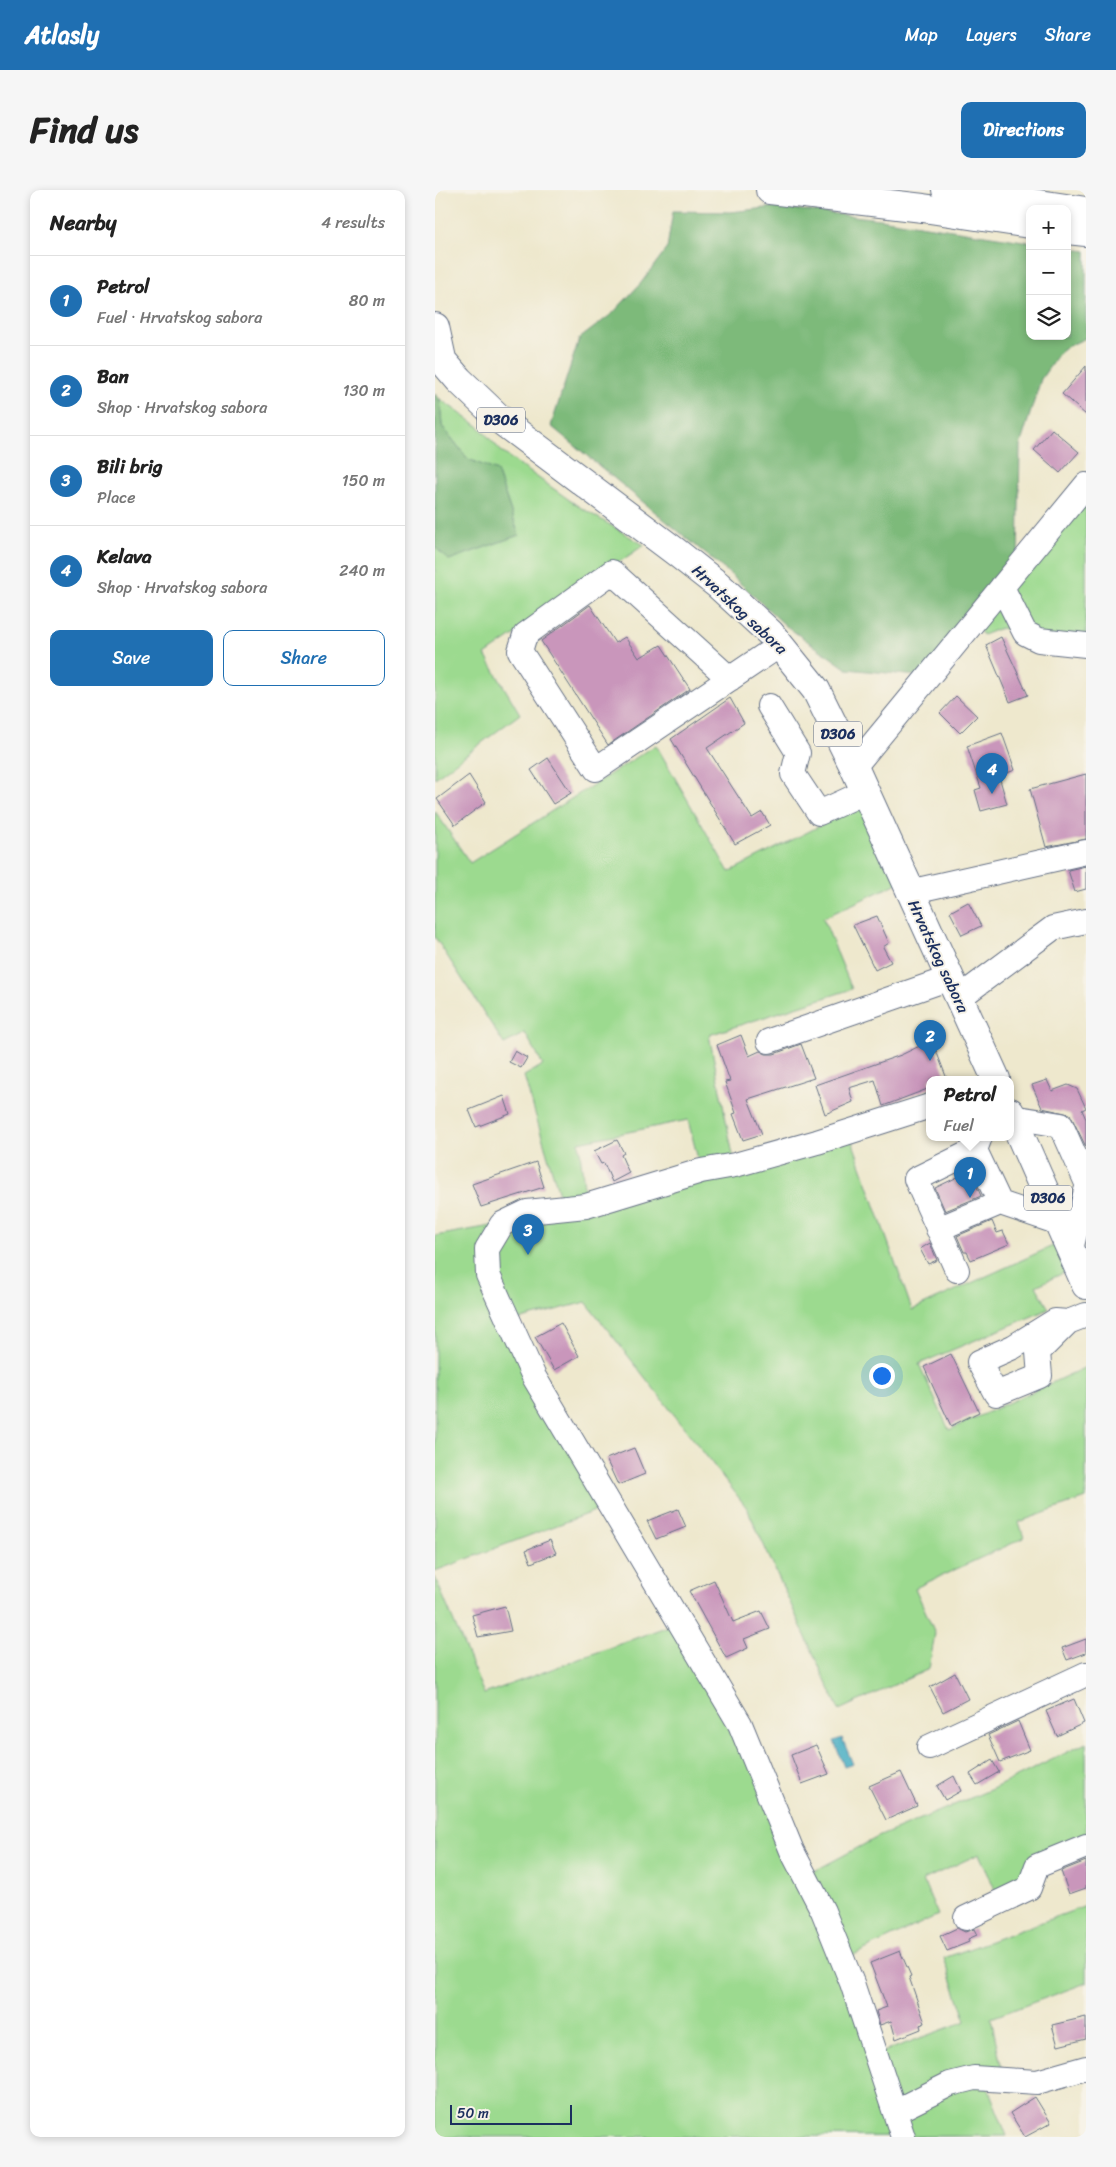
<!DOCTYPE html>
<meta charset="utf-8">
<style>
:root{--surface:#fff;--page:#f6f6f6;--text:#222;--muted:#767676;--line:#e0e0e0;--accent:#1f6fb2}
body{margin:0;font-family:Sriracha,sans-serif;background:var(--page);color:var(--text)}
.controls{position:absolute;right:15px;top:15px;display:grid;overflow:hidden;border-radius:10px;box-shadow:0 2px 8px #0003}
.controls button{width:45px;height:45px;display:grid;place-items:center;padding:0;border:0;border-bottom:1px solid var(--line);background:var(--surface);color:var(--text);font:25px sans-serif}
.scale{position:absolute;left:15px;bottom:12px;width:122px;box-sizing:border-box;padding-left:5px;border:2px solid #1b2f5e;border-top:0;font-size:14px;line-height:18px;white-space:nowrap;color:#1b2f5e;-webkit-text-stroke:4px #f7f3e8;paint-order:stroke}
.you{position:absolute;left:446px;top:1185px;width:18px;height:18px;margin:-12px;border:4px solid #fff;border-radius:50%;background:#1a73e8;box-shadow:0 0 0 8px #1a73e833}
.badge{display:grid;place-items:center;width:32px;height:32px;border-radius:50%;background:var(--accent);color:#fff;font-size:16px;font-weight:700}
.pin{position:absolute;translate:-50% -41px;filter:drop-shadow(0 1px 2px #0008)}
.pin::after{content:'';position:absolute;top:26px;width:18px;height:15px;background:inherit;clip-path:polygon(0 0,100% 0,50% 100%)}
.popup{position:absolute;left:491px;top:886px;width:88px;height:65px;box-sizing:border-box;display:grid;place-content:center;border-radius:10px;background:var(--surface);filter:drop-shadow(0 1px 4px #0005);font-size:16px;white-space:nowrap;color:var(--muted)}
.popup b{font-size:19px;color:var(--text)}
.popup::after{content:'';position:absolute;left:50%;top:100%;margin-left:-10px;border:10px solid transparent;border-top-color:var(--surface)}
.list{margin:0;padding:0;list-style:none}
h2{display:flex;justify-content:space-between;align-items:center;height:65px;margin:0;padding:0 20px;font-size:21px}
h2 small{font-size:16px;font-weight:400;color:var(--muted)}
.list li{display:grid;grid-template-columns:32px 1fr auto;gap:15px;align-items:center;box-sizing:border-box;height:90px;padding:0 20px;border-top:1px solid var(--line)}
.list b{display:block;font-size:19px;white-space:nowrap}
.list p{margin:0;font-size:16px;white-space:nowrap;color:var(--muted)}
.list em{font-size:16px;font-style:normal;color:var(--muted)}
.actions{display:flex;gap:10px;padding:15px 20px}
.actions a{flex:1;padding:11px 0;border:1px solid var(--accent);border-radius:10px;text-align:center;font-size:18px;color:var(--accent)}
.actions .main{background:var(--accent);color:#fff}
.icon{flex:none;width:28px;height:28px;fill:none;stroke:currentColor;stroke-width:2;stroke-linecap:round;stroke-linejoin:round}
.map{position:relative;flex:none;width:651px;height:1947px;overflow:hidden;border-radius:10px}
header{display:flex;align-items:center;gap:30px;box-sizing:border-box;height:70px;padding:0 25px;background:var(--accent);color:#fff}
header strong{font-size:24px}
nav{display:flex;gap:28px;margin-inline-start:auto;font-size:18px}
.intro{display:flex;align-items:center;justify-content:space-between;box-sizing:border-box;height:120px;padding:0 30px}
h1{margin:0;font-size:35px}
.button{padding:12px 22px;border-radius:10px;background:var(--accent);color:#fff;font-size:18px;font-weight:700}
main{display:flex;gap:30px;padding:0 30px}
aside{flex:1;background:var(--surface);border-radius:10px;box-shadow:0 2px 8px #0003}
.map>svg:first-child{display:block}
.green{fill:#9cda8f;stroke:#5c8476;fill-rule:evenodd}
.forest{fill:#7dba7a;stroke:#4c746c}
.water{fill:#44adc3;stroke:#306e90}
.building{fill:#c996bb}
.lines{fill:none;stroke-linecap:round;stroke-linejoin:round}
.minor-casing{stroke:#657085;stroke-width:26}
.major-casing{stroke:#657085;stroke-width:30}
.minor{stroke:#fff;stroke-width:24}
.major{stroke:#fff;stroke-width:28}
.labels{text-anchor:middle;stroke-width:4;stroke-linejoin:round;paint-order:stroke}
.shield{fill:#f7f3e8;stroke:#5d6a87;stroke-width:1}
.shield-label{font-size:15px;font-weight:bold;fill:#1b2f5e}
.street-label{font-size:16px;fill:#1b2f5e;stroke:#f7f3e8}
</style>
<header>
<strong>Atlasly</strong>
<nav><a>Map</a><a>Layers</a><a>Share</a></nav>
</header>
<div class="intro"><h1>Find us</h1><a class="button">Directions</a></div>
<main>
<aside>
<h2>Nearby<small>4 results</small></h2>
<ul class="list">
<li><span class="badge">1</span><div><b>Petrol</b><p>Fuel · Hrvatskog sabora</p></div><em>80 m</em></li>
<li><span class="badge">2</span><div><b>Ban</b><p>Shop · Hrvatskog sabora</p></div><em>130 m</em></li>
<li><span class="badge">3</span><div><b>Bili brig</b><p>Place</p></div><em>150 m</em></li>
<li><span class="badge">4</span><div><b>Kelava</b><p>Shop · Hrvatskog sabora</p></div><em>240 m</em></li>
</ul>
<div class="actions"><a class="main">Save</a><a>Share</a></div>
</aside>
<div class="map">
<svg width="651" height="1947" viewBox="0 0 651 1947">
<rect width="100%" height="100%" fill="#f7f3e8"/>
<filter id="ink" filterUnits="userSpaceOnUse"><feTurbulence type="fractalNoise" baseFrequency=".02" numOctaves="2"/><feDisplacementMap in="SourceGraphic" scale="10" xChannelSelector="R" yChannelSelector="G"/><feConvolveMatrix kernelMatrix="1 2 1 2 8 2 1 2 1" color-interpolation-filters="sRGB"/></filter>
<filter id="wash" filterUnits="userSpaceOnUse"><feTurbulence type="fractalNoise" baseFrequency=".0096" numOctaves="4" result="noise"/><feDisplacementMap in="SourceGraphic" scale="20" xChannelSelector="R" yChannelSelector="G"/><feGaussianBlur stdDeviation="1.12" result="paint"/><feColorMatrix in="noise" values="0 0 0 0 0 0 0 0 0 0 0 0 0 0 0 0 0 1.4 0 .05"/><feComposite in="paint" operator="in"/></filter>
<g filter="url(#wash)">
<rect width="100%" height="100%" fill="#eee8cd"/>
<path class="green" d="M5 209 43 236 68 263 143 316 209 355 50 465 85 524 0 588V357L14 370 84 345 62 281 33 269 7 236Z
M651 297V453L628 454 566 438 548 445 538 432Z
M221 555 294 682 434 611 469 690 388 728 417 799 274 845 300 975 414 942 477 1120 631 1050 643 1076 601 1096 614 1119 484 1174 514 1240 651 1177V1308L584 1332 589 1348 480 1398 500 1443 494 1479 404 1520 312 1318 151 1112 75 1132 173 1316 0 1381V1046L67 1034 124 1004 89 886 108 875 90 843 69 854 0 747V621L35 673ZM253 930 266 981 151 1015 144 952Z
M0 1387 49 1504 247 1431 370 1686 443 1647 557 1599 651 1553V1652L593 1695 564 1708 544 1664 488 1690 503 1725 408 1770 442 1864 531 1831 509 1768 651 1716V1793L556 1828 569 1890H550L572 1946 0 1947Z"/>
<path class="forest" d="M340 17 445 29 595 52V146H632V58L651 61V148L627 159 606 189 585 256 583 377 493 487 412 479 351 436 295 384 116 236 144 149 178 123 206 93 232 58 238 21 295 22Z
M0 204 5 209 7 236 33 269 62 281 84 345 14 370 0 357Z"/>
<path class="water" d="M407 1548 418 1574 409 1577 399 1551Z"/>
<g id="blocks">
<path class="building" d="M651 176V225L627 204Z
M617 239 644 262 625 283 599 260Z
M155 415 180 453 190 447 204 468 226 455 255 499 173 555 106 451Z
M566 447 593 505 575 512 551 455Z
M521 506 542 526 525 543 505 523Z
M295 508 309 533 272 558 317 628 327 622 335 635 300 654 236 549Z
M567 543 580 580 564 586 572 614 546 621 540 600 546 598 532 556Z
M113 568 136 603 118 614 96 580Z
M651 584V649L611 657 595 599Z
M34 585 51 612 20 635 2 609Z
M651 676V699L640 702 633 680Z
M533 712 546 736 527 745 515 722Z
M442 726 454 753 448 757 456 772 440 780 418 735Z
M306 845 314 866 325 861 331 864H339L366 854 379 888 313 909 327 944 308 950 298 924 301 923 290 892 295 891 282 855Z
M497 850 512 889H495V898L448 916 440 890 414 898 418 912 390 924 380 895 466 865Z
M80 861 92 868 86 878 74 872Z
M612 890 617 901 633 895 642 899 651 918 647 920 651 929V957L635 924 607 918 597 895Z
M69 906 75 924 41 937 34 920Z
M182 950 189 963 186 965 194 983 177 992 169 973 166 974 159 961Z
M101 972 109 997 46 1017 37 994Z
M535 981 546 1006 510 1021 500 998Z
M557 1031 562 1043 568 1041 574 1054 536 1070 532 1062H529L522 1046Z
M495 1053 502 1070 493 1074 485 1059Z
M126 1133 144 1166 119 1180 100 1147Z
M516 1164 544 1222 516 1236 489 1177Z
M199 1258 210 1284 183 1295 171 1269Z
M243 1319 251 1337 221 1349 212 1331Z
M115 1350 121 1363 96 1373 91 1360Z
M279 1390 298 1432 326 1421 335 1439 309 1449 313 1458 291 1468 254 1401Z
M70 1416 76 1441 43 1447 37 1425Z
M651 1449V1463L632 1470 627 1458Z
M520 1483 533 1509 508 1522 495 1497Z
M639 1509 649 1533 622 1546 611 1521Z
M583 1531 595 1560 565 1572 553 1545Z
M381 1555 394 1584 367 1594 356 1565Z
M557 1570 564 1582 542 1595 535 1584Z
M466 1582 482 1616 451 1630 434 1596Z
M519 1586 526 1601 510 1610 502 1596Z
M651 1671V1698L634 1704 626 1681Z
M522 1738 530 1742 539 1739 542 1745 533 1749 534 1752 512 1761 505 1746Z
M465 1761 476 1786 474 1787 490 1833 485 1835 486 1839 461 1849 456 1831 445 1835 441 1821 452 1817 435 1773Z
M651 1827V1849L623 1856 617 1835Z
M600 1907 616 1933 590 1947 575 1923Z"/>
</g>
</g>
<g filter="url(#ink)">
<use href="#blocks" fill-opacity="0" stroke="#657085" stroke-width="1"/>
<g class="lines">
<g class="minor-casing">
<path id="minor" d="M567 397 590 443 604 450 651 455
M295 489 177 382 90 445 85 461 161 579 345 455
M334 516 363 563 358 584 384 623 430 602
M419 577 651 295
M474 702 651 662
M524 808 618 738 651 731
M334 851 515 788
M577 927 626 935 651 991
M545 947 540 960 565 1013 624 1033
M503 1039 565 1013
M636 1059 651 1001
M522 1080 481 989 540 960
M633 1132 603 1162 605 1186 561 1204 544 1172 578 1157 620 1131 633 1132 651 1125
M494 1557 651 1484
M531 1728 594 1698 602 1676 651 1656
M461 1921 515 1894 539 1888 602 1892 651 1878
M468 1947 417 1793 388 1721 357 1661 305 1534 99 1187 53 1085 52 1059 67 1034 92 1022 151 1016 266 981 300 975 382 952 495 916"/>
</g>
<g class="major-casing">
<path id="major" d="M335 0 488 18 595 34
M511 0 651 21
M632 40 651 42
M0 137 7 169
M0 162 24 190 68 232 241 362 283 395 335 443 381 500 419 577 561 889
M575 922 651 1095"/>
</g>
<use href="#minor" class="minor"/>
<use href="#major" class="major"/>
</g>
</g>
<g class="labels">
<g class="shield">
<rect x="42" y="217.5" width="48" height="25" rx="4"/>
<rect x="379" y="531.5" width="48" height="25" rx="4"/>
<rect x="589" y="995.5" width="48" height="25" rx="4"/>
</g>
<g class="shield-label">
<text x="66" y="235">D306</text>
<text x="403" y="549">D306</text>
<text x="613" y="1013">D306</text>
</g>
<g class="street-label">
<text transform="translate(305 419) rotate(43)" y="6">Hrvatskog sabora</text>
<text transform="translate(504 766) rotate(65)" y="6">Hrvatskog sabora</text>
</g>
</g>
</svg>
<div class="controls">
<button>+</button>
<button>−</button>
<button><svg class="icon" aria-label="layers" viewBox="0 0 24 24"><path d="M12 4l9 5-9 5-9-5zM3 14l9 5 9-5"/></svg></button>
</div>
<div class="scale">50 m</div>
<div class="you"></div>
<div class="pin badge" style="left:535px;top:1008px">1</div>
<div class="popup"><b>Petrol</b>Fuel</div>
<div class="pin badge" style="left:495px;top:871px">2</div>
<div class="pin badge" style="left:93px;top:1065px">3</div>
<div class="pin badge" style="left:557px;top:604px">4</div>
</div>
</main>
